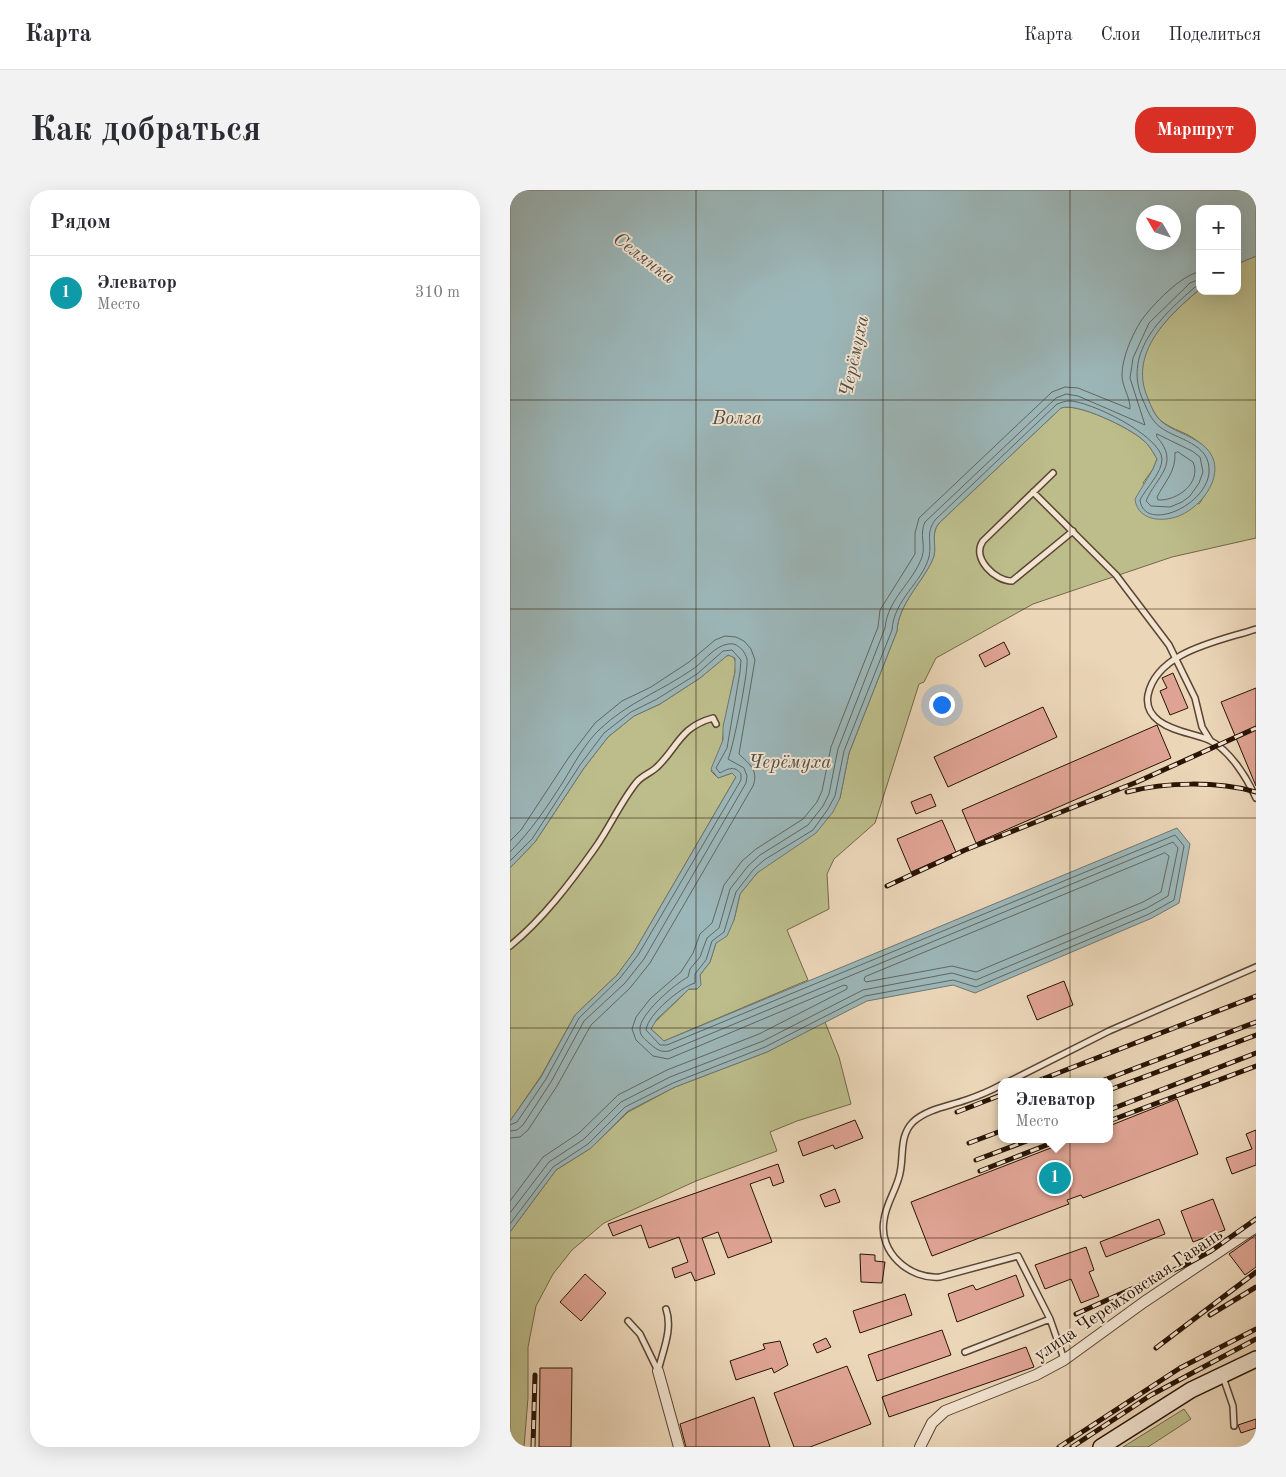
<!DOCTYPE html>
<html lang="ru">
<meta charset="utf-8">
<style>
:root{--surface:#fff;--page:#f2f2f3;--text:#2b2b33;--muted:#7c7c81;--line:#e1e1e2;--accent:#d93025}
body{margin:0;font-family:"Old Standard TT",serif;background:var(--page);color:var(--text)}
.controls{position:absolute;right:15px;top:15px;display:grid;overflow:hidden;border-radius:10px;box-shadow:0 5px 20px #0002}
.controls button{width:45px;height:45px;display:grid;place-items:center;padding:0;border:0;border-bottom:1px solid var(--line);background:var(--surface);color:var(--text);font:25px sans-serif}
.compass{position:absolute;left:626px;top:15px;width:45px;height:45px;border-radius:50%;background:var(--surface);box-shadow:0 5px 20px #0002;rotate:309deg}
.you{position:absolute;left:431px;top:514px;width:18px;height:18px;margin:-12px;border:4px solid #fff;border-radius:50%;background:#1a73e8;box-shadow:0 0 0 8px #1a73e833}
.badge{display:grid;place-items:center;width:32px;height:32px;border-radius:50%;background:var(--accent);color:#fff;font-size:16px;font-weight:700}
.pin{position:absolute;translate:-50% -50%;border:2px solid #fff;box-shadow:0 1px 5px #0006}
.popup{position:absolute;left:488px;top:888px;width:115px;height:65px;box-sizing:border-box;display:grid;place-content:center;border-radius:10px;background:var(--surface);filter:drop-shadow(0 1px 4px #0005);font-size:16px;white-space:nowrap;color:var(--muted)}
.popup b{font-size:19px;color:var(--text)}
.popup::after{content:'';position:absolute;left:50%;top:100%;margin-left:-10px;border:10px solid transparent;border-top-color:var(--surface)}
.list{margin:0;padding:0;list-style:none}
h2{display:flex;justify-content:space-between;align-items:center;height:65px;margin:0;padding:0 20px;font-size:21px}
h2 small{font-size:16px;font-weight:400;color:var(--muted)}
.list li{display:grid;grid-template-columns:32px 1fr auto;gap:15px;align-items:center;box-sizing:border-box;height:75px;padding:0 20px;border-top:1px solid var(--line)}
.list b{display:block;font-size:19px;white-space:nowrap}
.list p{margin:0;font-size:16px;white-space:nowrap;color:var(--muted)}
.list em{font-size:16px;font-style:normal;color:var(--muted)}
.map{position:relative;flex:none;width:746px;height:1257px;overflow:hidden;border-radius:20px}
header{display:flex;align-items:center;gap:30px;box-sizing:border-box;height:70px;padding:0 25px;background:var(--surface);border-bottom:1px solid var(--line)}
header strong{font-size:24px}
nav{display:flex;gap:28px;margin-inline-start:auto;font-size:18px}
.intro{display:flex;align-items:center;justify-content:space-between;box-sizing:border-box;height:120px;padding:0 30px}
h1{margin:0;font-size:35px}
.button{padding:12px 22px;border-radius:20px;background:var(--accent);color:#fff;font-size:18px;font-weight:700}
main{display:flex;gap:30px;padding:0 30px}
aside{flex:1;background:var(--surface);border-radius:20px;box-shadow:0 5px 20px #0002}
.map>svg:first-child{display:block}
.green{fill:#bcbd8b;stroke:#726848}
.water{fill:#9cb7b9;stroke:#6e7671;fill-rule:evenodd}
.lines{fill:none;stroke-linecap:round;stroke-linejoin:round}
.shore{stroke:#62665f;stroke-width:1}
.building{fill:#dfa393;stroke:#291405}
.lane-casing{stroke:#5a4432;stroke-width:8}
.street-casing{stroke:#5a4432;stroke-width:12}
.secondary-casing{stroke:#291405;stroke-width:18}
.lane{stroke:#f2e4d1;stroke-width:5}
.street{stroke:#f2e4d1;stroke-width:10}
.secondary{stroke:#f2e4d1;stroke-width:15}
.rail-casing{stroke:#291405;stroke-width:5}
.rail{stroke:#f2e4d1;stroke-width:3;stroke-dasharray:9;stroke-linecap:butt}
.grid{fill:none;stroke:#291405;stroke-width:1;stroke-opacity:0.55}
.labels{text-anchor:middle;stroke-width:4;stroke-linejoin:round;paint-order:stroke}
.street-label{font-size:18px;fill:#291405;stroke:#f2e4d1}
.water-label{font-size:19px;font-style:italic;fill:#514d44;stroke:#f2e4d1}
</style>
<header>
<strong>Карта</strong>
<nav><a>Карта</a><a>Слои</a><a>Поделиться</a></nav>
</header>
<div class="intro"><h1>Как добраться</h1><a class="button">Маршрут</a></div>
<main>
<aside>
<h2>Рядом<small></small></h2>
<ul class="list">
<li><span class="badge" style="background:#0f9aa8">1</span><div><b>Элеватор</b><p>Место</p></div><em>310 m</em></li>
</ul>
</aside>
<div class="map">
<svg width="746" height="1257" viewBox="0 0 746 1257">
<rect width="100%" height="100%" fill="#ebd6b8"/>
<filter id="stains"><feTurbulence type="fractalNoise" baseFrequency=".004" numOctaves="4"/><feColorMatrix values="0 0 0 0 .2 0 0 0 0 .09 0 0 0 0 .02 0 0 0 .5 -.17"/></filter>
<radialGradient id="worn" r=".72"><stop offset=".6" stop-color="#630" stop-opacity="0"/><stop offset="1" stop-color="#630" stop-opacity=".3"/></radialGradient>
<path class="green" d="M746 66V348L662 367 523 414 426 468 414 492 409 494 365 633 324 669 317 684 319 719 277 740 298 790 154 851 141 839 142 835 179 799H187L190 785 200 772 206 753 224 730 230 704 247 683 330 608 339 563 387 441C388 415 411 394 422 371 429 358 419 345 429 333L551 218C567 212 620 238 633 250 640 256 643 262 647 269L643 279 633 293 689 314C709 285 712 264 678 245 670 241 661 238 654 233 645 227 642 218 637 208 618 161 658 127 690 99V101H727V74Z
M222 465 226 472 225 482 214 537 212 556 201 581 208 588 222 583 226 587 124 762 107 785 65 825 31 886 0 931V678L25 652 74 578 98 547 124 526 150 514 190 488 216 466Z
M315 832 329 867 341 914 287 931 260 942 267 961 186 991 94 1033 62 1060 43 1084 26 1116 18 1157V1208L14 1257H0V1042L46 980 81 958 118 922 165 897 257 862Z
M674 1219 681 1229 638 1257H613Z"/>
<path class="water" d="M0 0H746V66L727 74V19H690V99C659 125 619 162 637 206 641 216 644 225 652 232 666 243 685 246 697 259 720 284 688 323 662 328 645 332 627 327 625 309L643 279 647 269C643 262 640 256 633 250 620 238 567 212 551 218L429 333C419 345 429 358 422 371 411 394 388 415 387 441L339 563 330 608 323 622 306 643 247 683 230 704 224 730 217 746 206 753 200 772 190 785 191 795 187 799H179L147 829 141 839 154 851 667 638 680 654 669 713 642 728 465 803 443 795 357 811 257 862 165 897 118 921 81 958 46 980 0 1042V931L31 887 65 825 107 785 124 762 226 587 222 583 208 588 201 579 213 550V537L225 482V468L218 465 190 488 150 514 124 526 98 547 74 578 25 652 0 678ZM634 22H664V52H634Z"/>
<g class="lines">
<path class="shore" d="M647 244 682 261 690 267 693 282 689 293 680 306 672 312 660 317 641 316 636 311C646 287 671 274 647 247Z
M668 262 683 272C692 293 667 311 648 310L647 307C655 291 666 282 665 263Z
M0 651 11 640 59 567 85 533 112 511 141 497 179 472 205 450 215 446 226 447 234 451 241 459 245 470 229 564C239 574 249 580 243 596L140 773 120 798 81 835 47 896 18 940 10 947 0 948
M0 662C21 641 37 617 53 592 64 574 75 553 90 539 117 513 153 500 183 479 197 469 207 452 224 454 231 457 235 462 237 469 239 478 223 559 218 569L234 578 237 586 236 593 134 769 115 793 74 831 41 892 13 935 7 940 0 941
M655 663 659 666 651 702 633 712 466 782 442 776 356 792 354 790 355 787Z
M0 671 22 649 70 575 94 543 121 522 147 509 187 484 213 461 222 460 231 470 230 482 217 558 206 578 210 583C217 579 225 575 231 584V590L128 765 110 788 69 828 36 889 7 932 0 935
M0 1011 33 967 69 943 108 905 157 880 249 844 337 799V796L334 795 158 869 143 866 126 850 122 839 126 827 140 809 171 782 183 763 190 744 202 733 214 695 232 671 246 659 293 629 307 612 312 601 321 557 368 437 370 420 405 364V343L409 328 542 202 555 197 568 198 620 219C621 209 612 197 612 185 612 168 622 145 631 131 641 116 673 83 690 82
M0 1023 39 972 74 949 111 912 160 887 253 851 353 800 442 783 466 790 637 718 658 706 668 658 663 652 159 861C150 863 145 858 139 853 135 849 130 846 130 840 128 825 166 793 178 787L180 779 190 767 197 748 209 738 220 699 238 676 250 665 298 635 313 616 319 604 328 559 375 438C378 408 402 394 412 367 416 356 409 344 415 332L546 208 556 204 568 206 635 235 620 188 623 168 639 133 680 93 690 89
M0 1034 43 977 78 954 115 917 163 893 255 857 355 806 443 790 466 797 639 724 664 710 674 656 665 645 157 855H150L136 840C138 824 171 797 185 793V784L196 770 202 751 214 742 226 702 243 680 254 670 303 640 318 619 325 606 334 561 382 440C384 409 412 393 419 367 422 352 415 342 426 329L547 214C551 213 554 211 558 211 579 210 651 246 652 269 652 283 636 298 630 310 634 343 697 316 699 282 701 253 667 250 650 237 640 229 637 219 632 208 613 161 653 125 685 97L690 96"/>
</g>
<path class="building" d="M494 452 500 464 475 477 469 465Z
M663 483 678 518 660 525 650 501 657 498 652 488Z
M746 498V596L711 512Z
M533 517 547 547 438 597 424 567Z
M647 535 661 568 466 653 452 620Z
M421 604 426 616 406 624 401 612Z
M432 630 446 662 401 682 387 649Z
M554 791 563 815 527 830 517 806Z
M667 909 688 964 573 1008 571 1005 557 1010 559 1014 422 1066 401 1012 564 949H599V936Z
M345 930 353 948 325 959 323 955 293 966 288 952Z
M746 940V975L722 984 716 968 742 959 736 944Z
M268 974 274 992 263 996 260 987 240 994 262 1052 218 1068 208 1042 192 1048 205 1084 185 1091 181 1082 165 1088 162 1078 178 1072 169 1047 139 1058 131 1035 103 1046 98 1034Z
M325 999 330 1012 315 1017 310 1005Z
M703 1009 715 1040 683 1052 671 1021Z
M649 1029 655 1044 596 1067 590 1052Z
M746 1045V1077L735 1085 719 1064Z
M576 1057 584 1080 579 1082 589 1106 571 1113 561 1089 535 1099 525 1075Z
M350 1064 365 1065V1071L375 1072 372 1093 351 1092Z
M75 1084 96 1103 71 1131 50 1112Z
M506 1085 514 1106 447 1132 438 1104 463 1095 466 1100Z
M395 1104 402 1125 350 1143 343 1121Z
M432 1140 441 1165 367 1191 358 1165Z
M316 1148 321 1157 307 1163 303 1154Z
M270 1151 278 1175 264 1183 262 1178 226 1190 220 1171 255 1159 253 1154Z
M516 1157 524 1177 379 1227 372 1207Z
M337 1176 361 1234 300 1257H284L264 1203Z
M30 1178H62L61 1257H29Z
M244 1207 260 1257H176L170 1234Z
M746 1229V1238L731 1243 728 1235Z"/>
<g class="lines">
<g class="lane-casing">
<path id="lane" d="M543 283 473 351C461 368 485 391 502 391L563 341
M523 302 606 385 659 455 685 508 692 537 700 550
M746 439C710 451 647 461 638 505 636 516 641 525 649 531 664 542 682 543 699 550 720 560 737 588 746 608
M0 756C33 729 61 692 85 658 100 637 110 613 126 593 131 586 141 583 147 577 168 557 170 537 203 528L206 534
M498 892 599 841 746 777
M491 895C480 901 468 906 456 910 439 916 417 919 403 932 389 946 394 965 390 983 387 999 376 1013 374 1030 368 1062 400 1090 430 1087L508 1066 540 1129
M118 1131 130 1144 148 1181
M455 1162 540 1129 554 1169
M148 1181C153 1160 163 1139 156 1119
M713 1187 723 1216 724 1236"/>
</g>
<g class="street-casing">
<path id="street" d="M148 1181 169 1257
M410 1257 422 1233 435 1221 526 1185 554 1170 634 1112 746 1037"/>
</g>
<g class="secondary-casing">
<path id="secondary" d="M591 1257 681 1200 746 1169"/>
</g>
<use href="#lane" class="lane"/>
<use href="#street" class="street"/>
<use href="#secondary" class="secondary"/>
<g class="rail-casing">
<path id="rail" d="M617 602C656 592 707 591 746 602
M377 696 455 660 627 592 746 538
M525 892 746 806
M589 892 746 832
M599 900 746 845
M599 920 746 863
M447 922 491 905
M599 931 746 876
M459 953 491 941
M466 970 522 949
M470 981 552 949
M566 1124 677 1074 701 1061 746 1029
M700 1125 746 1097
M646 1158 746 1082
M23 1257 25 1185
M549 1257 670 1178 746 1139
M562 1257 641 1205 746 1149"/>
</g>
<use href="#rail" class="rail"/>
</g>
<path class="grid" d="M186 0V1257M373 0V1257M560 0V1257M0 210H746M0 419H746M0 628H746M0 838H746M0 1048H746"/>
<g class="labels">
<g class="street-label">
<text transform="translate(618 1104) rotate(-34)" y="6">улица Черемховская Гавань</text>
</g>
<g class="water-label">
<text transform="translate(135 67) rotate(37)" y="7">Селянка</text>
<text transform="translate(343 166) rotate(-78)" y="7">Черёмуха</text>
<text x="227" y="234">Волга</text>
<text x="280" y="578">Черёмуха</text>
</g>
</g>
<rect width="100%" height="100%" filter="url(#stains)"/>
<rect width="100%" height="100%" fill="url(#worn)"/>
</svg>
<div class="controls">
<button>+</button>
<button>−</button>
</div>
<svg class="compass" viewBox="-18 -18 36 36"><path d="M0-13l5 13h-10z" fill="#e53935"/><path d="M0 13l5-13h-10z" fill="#7c7c81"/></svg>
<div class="you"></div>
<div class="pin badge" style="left:545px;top:988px;background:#0f9aa8">1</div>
<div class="popup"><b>Элеватор</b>Место</div>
</div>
</main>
